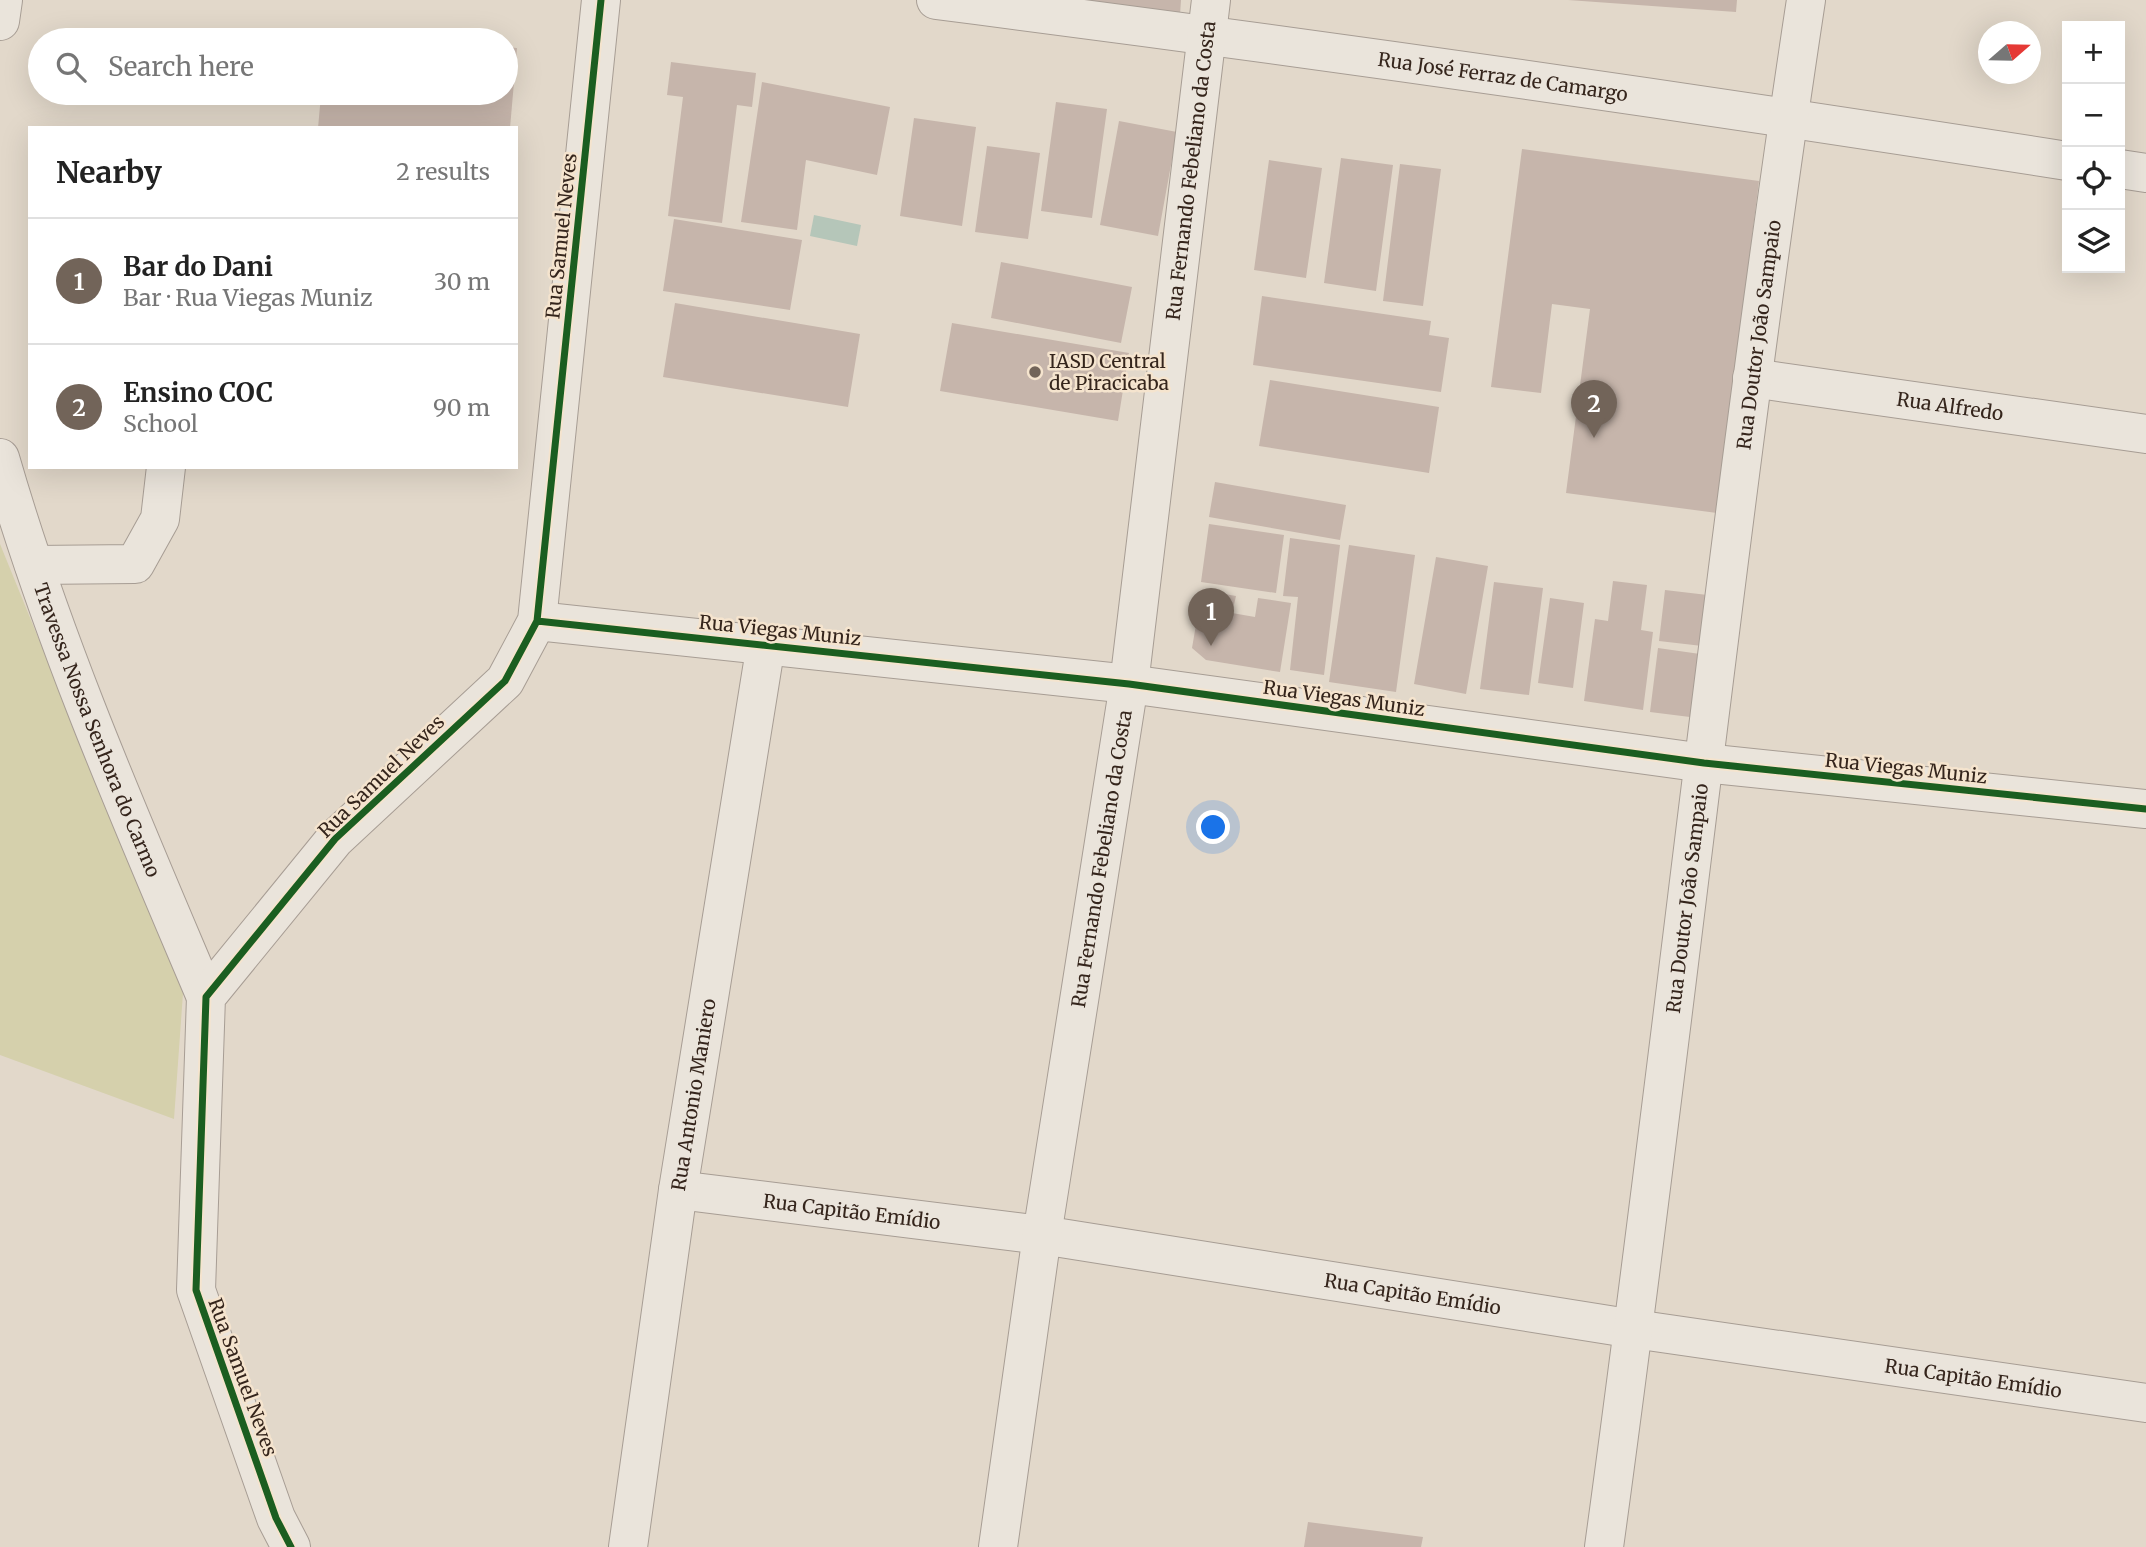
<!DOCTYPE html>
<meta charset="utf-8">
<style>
:root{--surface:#fff;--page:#f6f6f6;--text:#222;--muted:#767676;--line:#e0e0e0;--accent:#726459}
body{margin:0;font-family:Merriweather,serif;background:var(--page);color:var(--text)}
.controls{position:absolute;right:21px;top:21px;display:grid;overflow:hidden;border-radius:0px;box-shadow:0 7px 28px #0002}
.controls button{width:63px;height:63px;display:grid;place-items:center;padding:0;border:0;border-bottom:2px solid var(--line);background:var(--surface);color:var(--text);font:35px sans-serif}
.compass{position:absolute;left:1978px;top:21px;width:63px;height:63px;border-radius:50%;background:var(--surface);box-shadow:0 7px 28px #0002;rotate:70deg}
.you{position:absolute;left:1214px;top:828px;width:24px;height:24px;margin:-18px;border:5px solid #fff;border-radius:50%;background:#1a73e8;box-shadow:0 0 0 10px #1a73e833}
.badge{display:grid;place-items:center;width:46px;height:46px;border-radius:50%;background:var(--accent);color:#fff;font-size:23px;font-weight:700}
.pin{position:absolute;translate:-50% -58px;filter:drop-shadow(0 2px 4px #0008)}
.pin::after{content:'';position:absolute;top:37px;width:24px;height:21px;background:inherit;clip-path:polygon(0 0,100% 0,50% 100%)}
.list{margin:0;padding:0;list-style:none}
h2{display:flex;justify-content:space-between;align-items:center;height:91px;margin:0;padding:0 28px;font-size:30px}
h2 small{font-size:23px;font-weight:400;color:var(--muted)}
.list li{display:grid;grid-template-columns:46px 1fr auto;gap:21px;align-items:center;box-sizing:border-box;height:126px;padding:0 28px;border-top:2px solid var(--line)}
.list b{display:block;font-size:26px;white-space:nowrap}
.list p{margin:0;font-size:23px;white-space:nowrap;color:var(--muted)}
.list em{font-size:23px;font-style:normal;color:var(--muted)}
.icon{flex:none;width:38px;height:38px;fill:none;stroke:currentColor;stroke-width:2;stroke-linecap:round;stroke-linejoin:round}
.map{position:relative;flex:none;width:2146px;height:1547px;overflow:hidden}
.search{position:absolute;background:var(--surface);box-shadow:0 7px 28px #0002;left:28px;top:28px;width:490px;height:77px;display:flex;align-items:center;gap:18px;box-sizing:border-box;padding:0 24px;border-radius:38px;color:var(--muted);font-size:26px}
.panel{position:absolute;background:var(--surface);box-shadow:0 7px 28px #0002;left:28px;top:126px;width:490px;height:343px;border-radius:0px}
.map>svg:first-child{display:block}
.green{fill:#d5d0ac}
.water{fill:#b5c6b9}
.building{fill:#c6b5ab}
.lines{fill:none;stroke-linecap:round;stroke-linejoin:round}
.minor-casing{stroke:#a79d94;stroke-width:40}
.minor{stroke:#eae4db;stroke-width:38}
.cycleway-casing{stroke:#f5e4ce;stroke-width:11}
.cycleway{stroke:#1b5e20;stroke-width:7}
.poi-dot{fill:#726459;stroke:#f5e4ce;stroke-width:2.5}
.labels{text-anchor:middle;stroke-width:5;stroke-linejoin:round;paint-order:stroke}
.street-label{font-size:19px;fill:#35251c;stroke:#f5e4ce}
.poi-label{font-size:19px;fill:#35251c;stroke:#f5e4ce;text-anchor:start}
</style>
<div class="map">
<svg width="2146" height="1547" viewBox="0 0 2146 1547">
<rect width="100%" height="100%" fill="#e2d8ca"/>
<path class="green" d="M0 544 183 993 174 1119 0 1055Z"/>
<path class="water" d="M814 215 861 225 857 246 810 236Z"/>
<path class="building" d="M1080 0H1181L1180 15Z
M1568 0H1737L1736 12Z
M506 47 517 48 510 128H318L321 95 435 105 436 93H506Z
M671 62 756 73 752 107 737 105 722 223 668 216 683 97 667 95Z
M762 82 890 107 877 175 806 160 797 230 741 222Z
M1056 102 1107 109 1092 218 1041 211Z
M914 118 976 127 962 226 900 216Z
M1119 121 1177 132 1158 236 1100 225Z
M987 146 1040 153 1028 239 975 232Z
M1522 149 1759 181 1717 513 1566 493 1590 309 1552 304 1541 393 1491 387Z
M1341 158 1393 165 1376 291 1324 283Z
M1269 160 1322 168 1306 278 1254 270Z
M1400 164 1441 169 1423 306 1383 301Z
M674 219 802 240 790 310 663 291Z
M1001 262 1132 287 1121 343 991 318Z
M1262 296 1431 321 1429 335 1449 338 1441 392 1253 365Z
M675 303 860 334 848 407 663 377Z
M952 323 1129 353 1118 421 940 391Z
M1270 380 1439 407 1429 473 1259 446Z
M1215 482 1346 505 1340 540 1209 517Z
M1209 524 1284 535 1276 593 1201 582Z
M1290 538 1340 545 1324 675 1290 670 1298 597 1283 596Z
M1349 545 1415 555 1396 692 1329 682Z
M1436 557 1488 566 1466 694 1414 684Z
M1613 581 1647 585 1641 630 1653 632 1643 710 1584 701 1595 619 1608 621Z
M1494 582 1543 588 1529 695 1480 689Z
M1202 590 1236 596 1232 613 1255 617 1258 598 1291 603 1280 672 1206 660 1192 648Z
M1665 590 1716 596 1711 647 1659 641Z
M1550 598 1584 603 1573 688 1538 683Z
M1658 648 1707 655 1698 718 1650 712Z
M1308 1522 1423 1537 1421 1547H1304Z"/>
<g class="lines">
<g class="minor-casing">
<g id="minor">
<path id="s1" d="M936 0C1314 48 1691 102 2067 161"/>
<path d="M0 21 3 0"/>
<path d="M2120 169 2146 173"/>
<path id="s2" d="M1752 378 2146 434"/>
<path id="s3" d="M0 458C53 642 131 820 206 997"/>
<path d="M34 565 135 564 160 519 166 467"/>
<path d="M537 621 1129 684 1704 763 2146 809"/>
<path id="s4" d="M678 1190 1042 1235 1634 1329 2146 1403"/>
<path d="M291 1547 276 1518 196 1290 206 997 335 839 505 681 537 621 601 0"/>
<path id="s5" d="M628 1547 678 1190 766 644"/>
<path id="s6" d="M998 1547 1042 1235 1129 684 1211 0"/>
<path id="s7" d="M1604 1547C1675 1032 1728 514 1806 0"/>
</g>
</g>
<use href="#minor" class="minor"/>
<g class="cycleway-casing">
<path id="cycleway" d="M537 621 1129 684 1704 763 2146 809
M291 1547 276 1518 196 1290 206 997 335 839 505 681 537 621 601 0"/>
</g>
<use href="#cycleway" class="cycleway"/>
</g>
<circle class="poi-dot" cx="1035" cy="372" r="7"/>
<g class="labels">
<g class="street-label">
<text dy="7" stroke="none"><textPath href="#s1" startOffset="572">Rua José Ferraz de Camargo</textPath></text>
<text dy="7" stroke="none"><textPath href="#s6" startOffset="1390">Rua Fernando Febeliano da Costa</textPath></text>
<text transform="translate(561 236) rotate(-84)" y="7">Rua Samuel Neves</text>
<text dy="7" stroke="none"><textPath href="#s7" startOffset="1222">Rua Doutor João Sampaio</textPath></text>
<text dy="7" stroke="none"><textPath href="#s2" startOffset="200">Rua Alfredo</textPath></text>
<text transform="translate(780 630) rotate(6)" y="7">Rua Viegas Muniz</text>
<text transform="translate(1344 698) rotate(8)" y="7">Rua Viegas Muniz</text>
<text dy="7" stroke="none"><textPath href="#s3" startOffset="289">Travessa Nossa Senhora do Carmo</textPath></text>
<text transform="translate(1906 768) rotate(6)" y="7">Rua Viegas Muniz</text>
<text transform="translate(381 776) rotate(-44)" y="7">Rua Samuel Neves</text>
<text dy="7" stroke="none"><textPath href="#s6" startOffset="696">Rua Fernando Febeliano da Costa</textPath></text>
<text dy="7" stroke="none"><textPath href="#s7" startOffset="654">Rua Doutor João Sampaio</textPath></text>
<text dy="7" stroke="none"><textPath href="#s5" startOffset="457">Rua Antonio Maniero</textPath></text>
<text dy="7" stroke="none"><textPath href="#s4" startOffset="175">Rua Capitão Emídio</textPath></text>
<text dy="7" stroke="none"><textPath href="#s4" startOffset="742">Rua Capitão Emídio</textPath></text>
<text transform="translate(243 1377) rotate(70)" y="7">Rua Samuel Neves</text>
<text dy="7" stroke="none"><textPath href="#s4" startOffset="1309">Rua Capitão Emídio</textPath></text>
</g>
<g class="poi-label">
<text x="1049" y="368">IASD Central<tspan x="1049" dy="22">de Piracicaba</tspan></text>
</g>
</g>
</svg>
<div class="controls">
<button>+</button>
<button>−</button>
<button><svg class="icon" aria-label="locate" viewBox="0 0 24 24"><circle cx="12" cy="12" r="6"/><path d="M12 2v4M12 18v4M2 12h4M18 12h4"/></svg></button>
<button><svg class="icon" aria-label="layers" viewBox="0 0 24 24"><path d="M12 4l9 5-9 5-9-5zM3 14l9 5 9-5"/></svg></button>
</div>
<svg class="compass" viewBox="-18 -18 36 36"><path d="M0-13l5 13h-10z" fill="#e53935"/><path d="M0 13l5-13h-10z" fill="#767676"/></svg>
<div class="you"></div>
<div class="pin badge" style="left:1211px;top:646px">1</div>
<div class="pin badge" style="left:1594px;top:438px">2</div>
<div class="search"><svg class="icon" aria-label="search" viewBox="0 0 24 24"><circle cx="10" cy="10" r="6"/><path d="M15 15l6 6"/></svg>Search here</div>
<section class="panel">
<h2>Nearby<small>2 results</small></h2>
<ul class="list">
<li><span class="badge">1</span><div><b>Bar do Dani</b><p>Bar · Rua Viegas Muniz</p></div><em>30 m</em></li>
<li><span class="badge">2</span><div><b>Ensino COC</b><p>School</p></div><em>90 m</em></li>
</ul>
</section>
</div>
